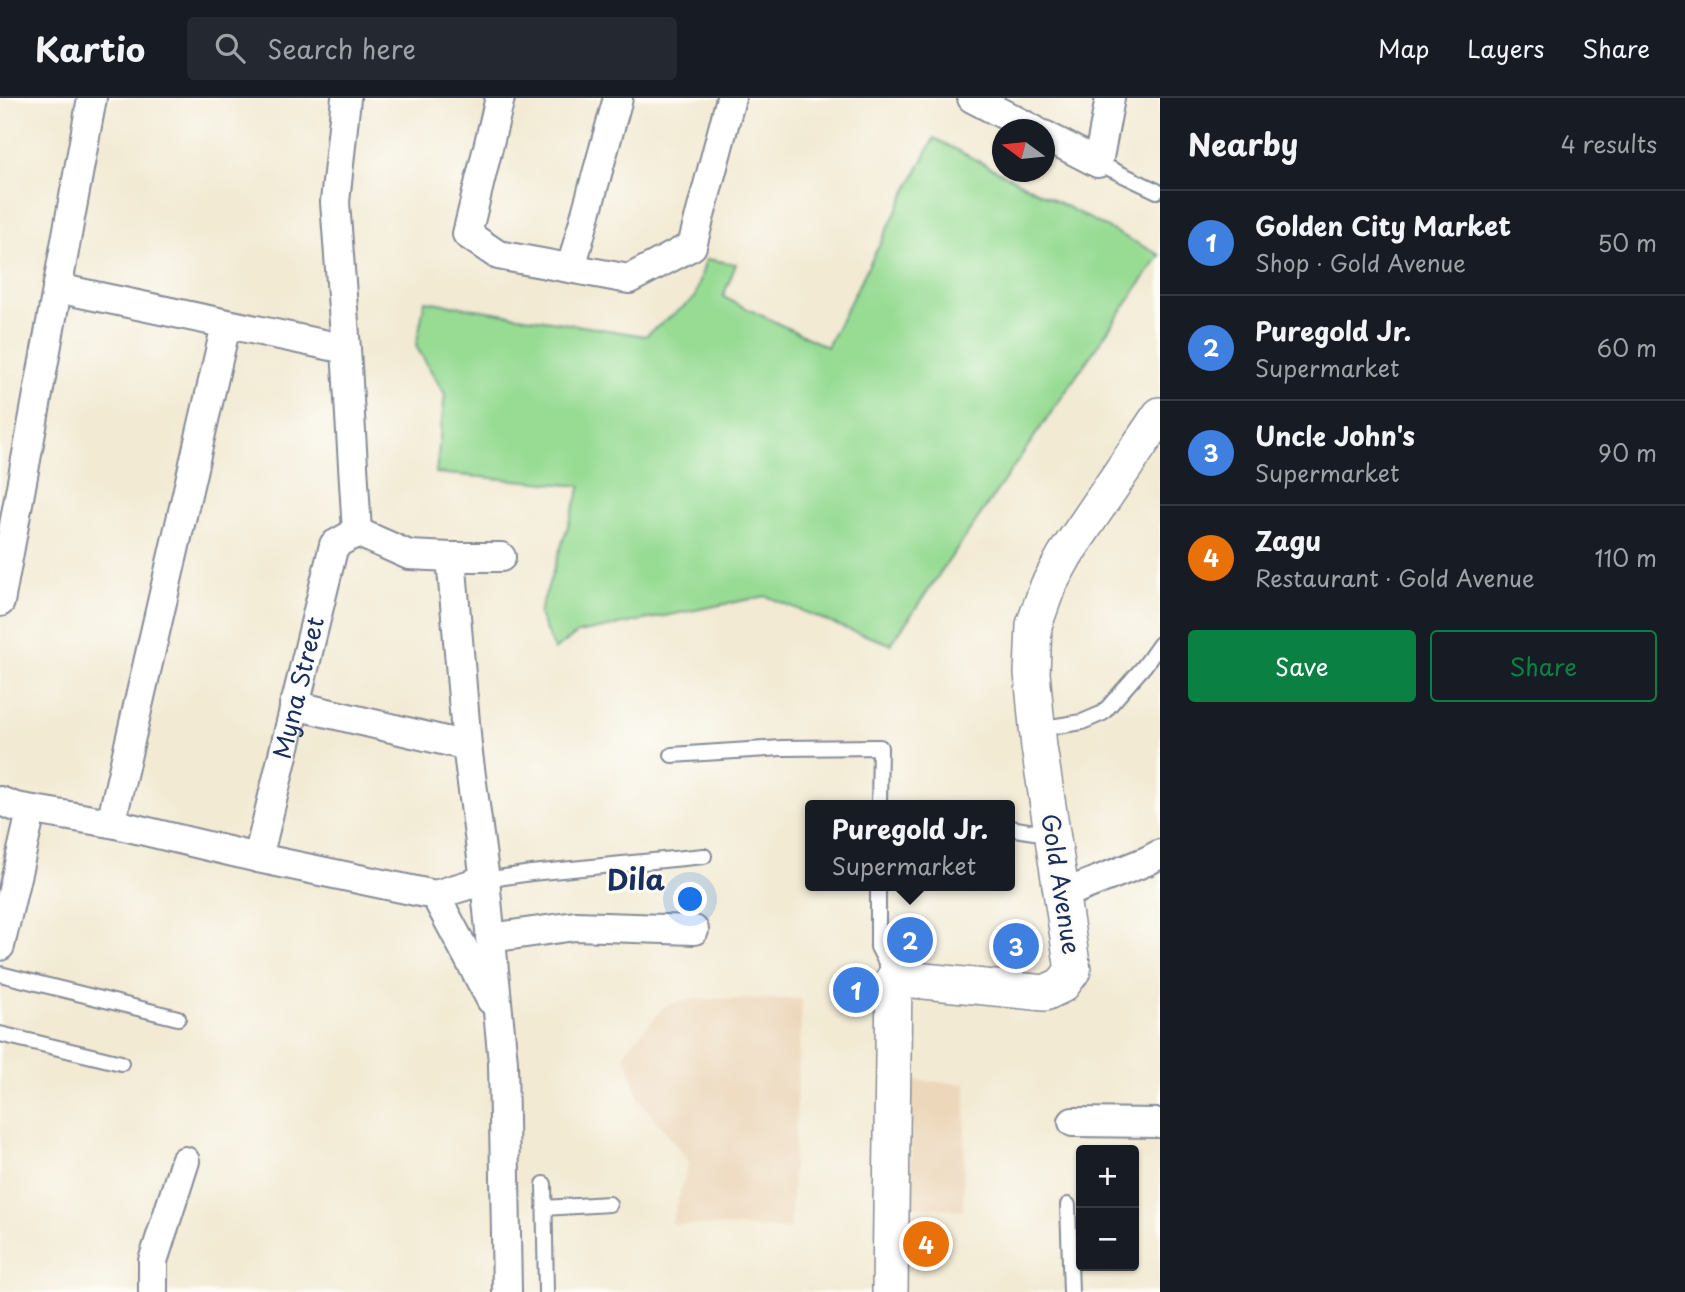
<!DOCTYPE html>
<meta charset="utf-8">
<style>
:root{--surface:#171b24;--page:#242831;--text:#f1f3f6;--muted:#9ea1a6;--line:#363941;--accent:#0b8043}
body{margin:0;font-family:"Playpen Sans",sans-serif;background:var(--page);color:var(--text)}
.controls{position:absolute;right:21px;bottom:21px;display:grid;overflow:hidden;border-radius:7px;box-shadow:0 2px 5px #0004}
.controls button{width:63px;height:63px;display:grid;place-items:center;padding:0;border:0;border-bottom:2px solid var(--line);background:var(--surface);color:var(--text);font:35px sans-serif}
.compass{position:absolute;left:992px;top:21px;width:63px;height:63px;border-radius:50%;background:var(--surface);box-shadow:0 2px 5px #0004;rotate:285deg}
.you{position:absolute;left:691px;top:802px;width:24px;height:24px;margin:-18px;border:5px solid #fff;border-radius:50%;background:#1a73e8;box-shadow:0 0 0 10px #1a73e833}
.badge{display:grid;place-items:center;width:46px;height:46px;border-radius:50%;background:var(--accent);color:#fff;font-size:23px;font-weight:700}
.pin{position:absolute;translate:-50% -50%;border:4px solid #fff;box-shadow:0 2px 7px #0006}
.popup{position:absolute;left:805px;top:702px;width:210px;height:91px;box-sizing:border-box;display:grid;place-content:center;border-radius:7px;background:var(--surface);filter:drop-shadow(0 2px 5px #0005);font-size:23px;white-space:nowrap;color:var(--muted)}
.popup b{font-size:26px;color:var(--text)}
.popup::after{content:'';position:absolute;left:50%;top:100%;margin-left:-14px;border:14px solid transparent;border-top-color:var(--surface)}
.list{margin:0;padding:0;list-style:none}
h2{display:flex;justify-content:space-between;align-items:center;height:91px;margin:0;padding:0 28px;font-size:30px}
h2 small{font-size:23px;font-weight:400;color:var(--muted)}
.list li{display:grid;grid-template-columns:46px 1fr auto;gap:21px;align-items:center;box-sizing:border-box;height:105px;padding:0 28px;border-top:2px solid var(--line)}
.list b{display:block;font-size:26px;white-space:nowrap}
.list p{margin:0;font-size:23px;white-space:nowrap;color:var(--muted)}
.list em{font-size:23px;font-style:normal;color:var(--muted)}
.actions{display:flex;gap:14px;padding:21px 28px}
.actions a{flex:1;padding:16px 0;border:2px solid var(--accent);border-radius:7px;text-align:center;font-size:24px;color:var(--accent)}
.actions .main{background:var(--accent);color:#fff}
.icon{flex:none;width:38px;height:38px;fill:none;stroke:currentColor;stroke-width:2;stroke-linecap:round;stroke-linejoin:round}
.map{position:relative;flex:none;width:1160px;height:1194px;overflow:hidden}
header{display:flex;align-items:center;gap:42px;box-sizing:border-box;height:98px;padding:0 35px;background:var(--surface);border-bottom:2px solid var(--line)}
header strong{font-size:33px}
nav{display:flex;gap:38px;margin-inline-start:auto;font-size:24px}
.search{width:490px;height:63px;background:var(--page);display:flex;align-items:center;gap:18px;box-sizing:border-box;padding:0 24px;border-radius:7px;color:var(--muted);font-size:26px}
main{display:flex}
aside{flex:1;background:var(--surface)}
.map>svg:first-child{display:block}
.built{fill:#ecd7ba}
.green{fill:#98dc94;stroke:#5a8679;stroke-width:2}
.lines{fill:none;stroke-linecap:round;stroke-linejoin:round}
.service-casing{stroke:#868c98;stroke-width:18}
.minor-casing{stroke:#868c98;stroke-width:32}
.tertiary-casing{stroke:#868c98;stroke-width:38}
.service{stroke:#fff;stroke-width:14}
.minor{stroke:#fff;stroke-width:28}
.tertiary{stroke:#fff;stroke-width:35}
.labels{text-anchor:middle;stroke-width:6;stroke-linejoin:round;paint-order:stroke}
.street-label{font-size:24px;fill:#1b2f5e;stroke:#fdfcf7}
.quarter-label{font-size:28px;font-weight:bold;fill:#1b2f5e;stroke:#fdfcf7}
</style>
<header>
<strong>Kartio</strong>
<div class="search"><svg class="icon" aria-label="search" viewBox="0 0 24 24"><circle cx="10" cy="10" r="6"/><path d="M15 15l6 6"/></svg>Search here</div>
<nav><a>Map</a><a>Layers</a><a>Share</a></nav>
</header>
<main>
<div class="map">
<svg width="1160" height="1194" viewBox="0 0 1160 1194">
<rect width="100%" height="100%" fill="#fdfcf7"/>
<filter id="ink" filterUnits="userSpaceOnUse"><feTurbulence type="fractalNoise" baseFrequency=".0143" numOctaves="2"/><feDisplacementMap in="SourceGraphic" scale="14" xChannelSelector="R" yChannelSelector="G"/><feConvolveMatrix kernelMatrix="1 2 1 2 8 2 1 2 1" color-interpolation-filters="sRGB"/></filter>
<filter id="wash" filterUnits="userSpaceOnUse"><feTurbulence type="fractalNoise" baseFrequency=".00686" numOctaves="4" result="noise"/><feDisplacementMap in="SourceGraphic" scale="28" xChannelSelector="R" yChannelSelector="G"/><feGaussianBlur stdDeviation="1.57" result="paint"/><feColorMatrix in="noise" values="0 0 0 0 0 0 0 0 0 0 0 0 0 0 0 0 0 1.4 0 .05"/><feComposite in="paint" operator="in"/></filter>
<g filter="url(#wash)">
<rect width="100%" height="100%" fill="#f2ead3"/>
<path class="built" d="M694 901H802L790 1131 671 1126 689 1064 639 1001 625 954 666 907Z
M912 982 966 986 963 1112 910 1108Z"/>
<path class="green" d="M934 40 1160 157 891 546 844 530 766 498 578 535 554 552 539 516 581 388 436 375 445 296 416 248 425 203 645 238 695 200 706 161 736 166 723 199 827 249Z"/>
</g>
<g filter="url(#ink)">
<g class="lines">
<g class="service-casing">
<path id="service" d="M1098 65 1157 93
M1038 631 1082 624 1103 615 1145 567 1160 546
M672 657 782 650 880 649 879 707
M1010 730 1052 737
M485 782 531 775 704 758
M878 788V849L894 880
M0 876 178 920
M0 936 121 965
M544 1086 546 1194
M1068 1107 1071 1194
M544 1110 609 1106"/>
</g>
<g class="minor-casing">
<g id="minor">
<path d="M346 0 335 104 346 251 357 434"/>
<path d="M500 0 467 136 498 157 629 181 692 148 731 0"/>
<path d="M972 0 1034 32"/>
<path d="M1044 37 1098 65 1110 0"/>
<path d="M571 170 618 0"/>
<path d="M57 190 346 251"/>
<path d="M357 434 409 457 451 459H501"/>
<path d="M451 459 467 648 485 782 503 964 507 1194"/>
<path d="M0 504 92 0"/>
<path d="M294 607 467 648"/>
<path d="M0 703 16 709 111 725 258 760 435 797 485 782"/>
<path d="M111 725 226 227"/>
<path id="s1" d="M258 760 334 447 357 434"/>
<path d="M435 797 491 902"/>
<path d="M1061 797 1147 763 1160 756"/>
<path d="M490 840 575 828 694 832"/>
<path d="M0 848 28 727"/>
<path d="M1073 1024 1160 1025"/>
<path d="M153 1194V1163L185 1063"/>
</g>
</g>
<g class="tertiary-casing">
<path id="tertiary" d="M890 1194 894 880 1045 895 1062 887 1073 872 1039 649 1032 575 1034 527 1048 488 1065 457 1160 317"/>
</g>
<use href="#service" class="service"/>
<use href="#minor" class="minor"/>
<use href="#tertiary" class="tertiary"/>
</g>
</g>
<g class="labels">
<g class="street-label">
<text dy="8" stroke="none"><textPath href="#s1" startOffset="175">Myna Street</textPath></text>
<text transform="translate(1060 786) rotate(81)" y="8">Gold Avenue</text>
</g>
<g class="quarter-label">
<text x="636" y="792">Dila</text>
</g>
</g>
</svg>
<div class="controls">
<button>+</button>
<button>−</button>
</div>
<svg class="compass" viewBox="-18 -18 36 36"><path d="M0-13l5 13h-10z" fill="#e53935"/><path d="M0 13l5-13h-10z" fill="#9ea1a6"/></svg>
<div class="you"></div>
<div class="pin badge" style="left:856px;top:892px;background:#3f7fe0">1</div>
<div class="pin badge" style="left:910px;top:842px;background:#3f7fe0">2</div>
<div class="popup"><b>Puregold Jr.</b>Supermarket</div>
<div class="pin badge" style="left:1016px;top:848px;background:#3f7fe0">3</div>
<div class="pin badge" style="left:926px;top:1146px;background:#e8710a">4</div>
</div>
<aside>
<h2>Nearby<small>4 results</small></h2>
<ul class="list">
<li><span class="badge" style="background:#3f7fe0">1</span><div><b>Golden City Market</b><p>Shop · Gold Avenue</p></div><em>50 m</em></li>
<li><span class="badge" style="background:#3f7fe0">2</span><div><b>Puregold Jr.</b><p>Supermarket</p></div><em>60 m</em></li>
<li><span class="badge" style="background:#3f7fe0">3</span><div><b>Uncle John's</b><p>Supermarket</p></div><em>90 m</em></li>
<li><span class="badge" style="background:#e8710a">4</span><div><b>Zagu</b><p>Restaurant · Gold Avenue</p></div><em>110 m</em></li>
</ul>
<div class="actions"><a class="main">Save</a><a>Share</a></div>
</aside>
</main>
